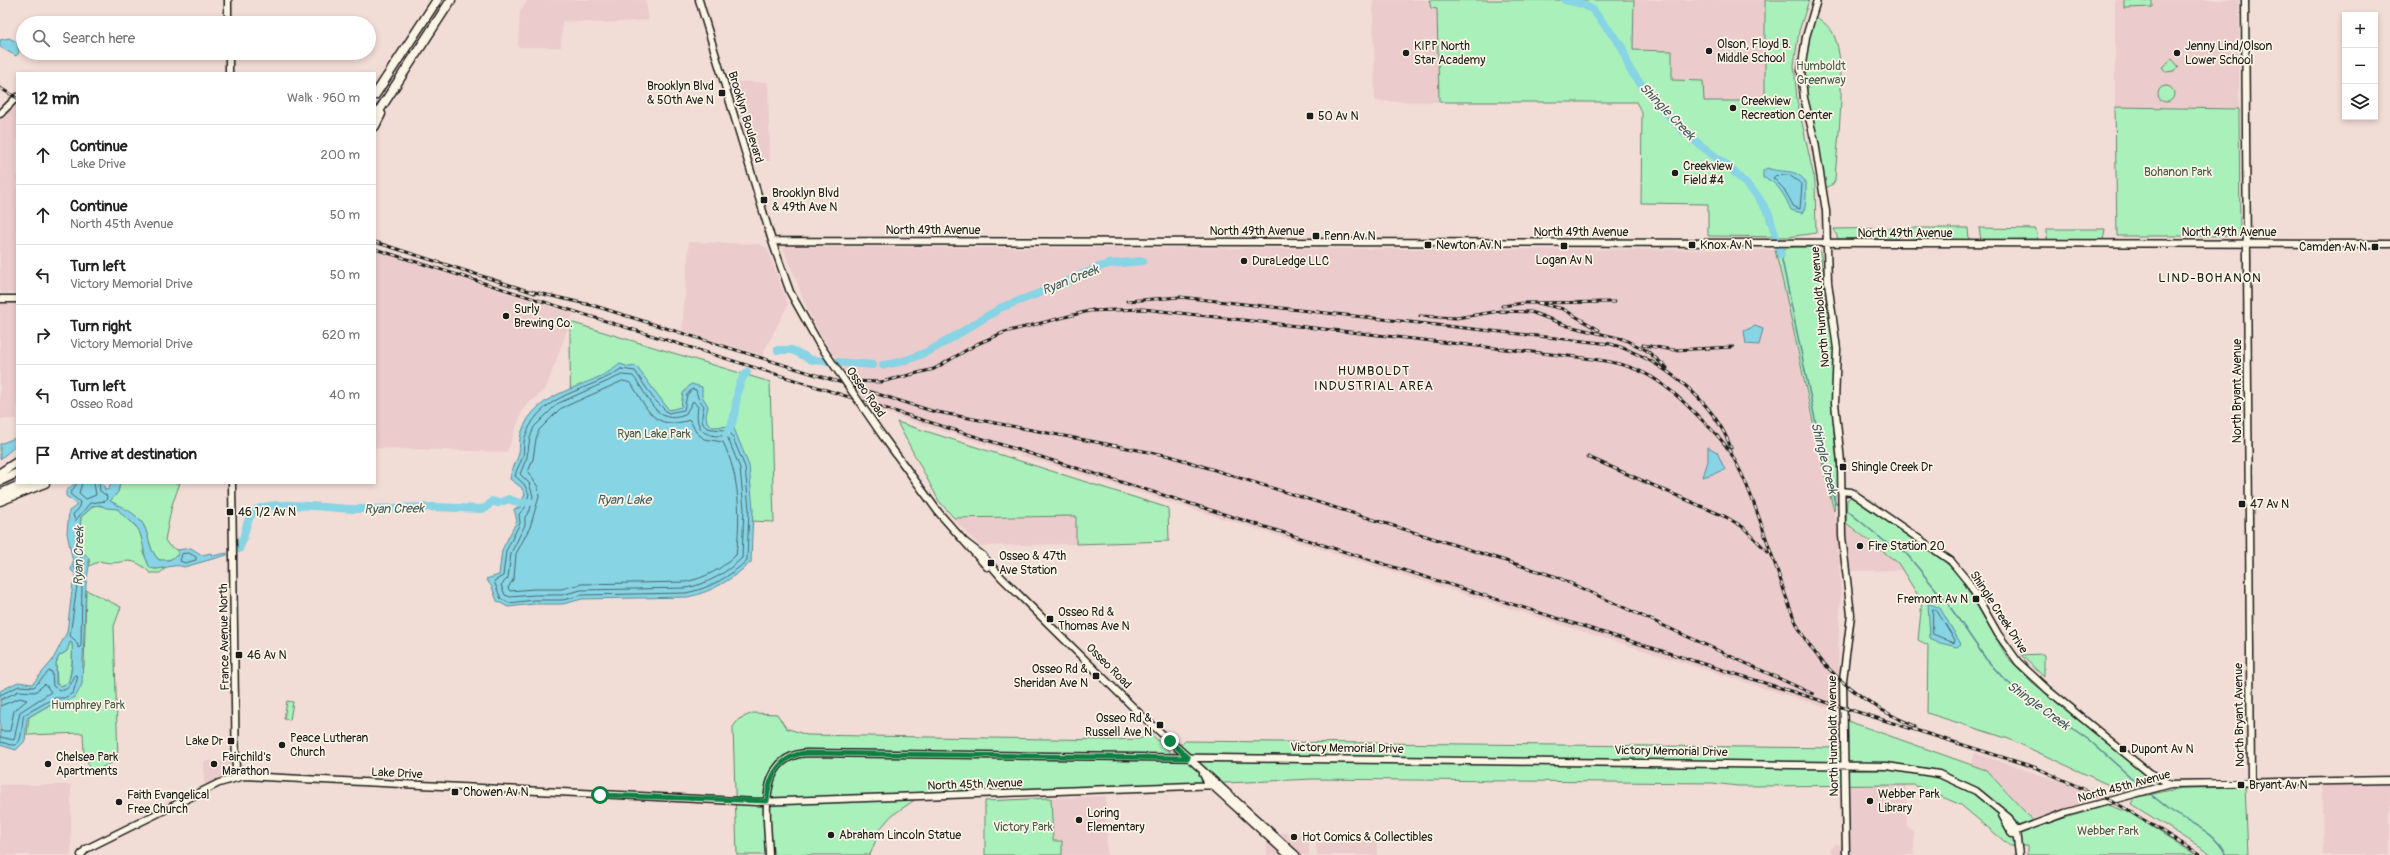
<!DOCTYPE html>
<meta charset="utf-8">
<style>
:root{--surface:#fff;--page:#f2f2f2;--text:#222;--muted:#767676;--line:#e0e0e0}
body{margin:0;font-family:Pangolin,sans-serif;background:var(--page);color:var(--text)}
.controls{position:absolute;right:12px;top:12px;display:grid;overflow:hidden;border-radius:0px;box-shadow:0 2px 6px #0003}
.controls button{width:36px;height:36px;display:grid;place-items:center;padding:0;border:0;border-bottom:1px solid var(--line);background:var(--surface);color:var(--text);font:20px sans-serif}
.stop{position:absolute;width:12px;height:12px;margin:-9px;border:3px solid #0b8043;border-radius:50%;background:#fff}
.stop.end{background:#0b8043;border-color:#fff;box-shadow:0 1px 4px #0008}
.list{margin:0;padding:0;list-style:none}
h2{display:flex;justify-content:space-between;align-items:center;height:52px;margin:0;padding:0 16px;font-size:17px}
h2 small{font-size:13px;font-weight:400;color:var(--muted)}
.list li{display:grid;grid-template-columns:26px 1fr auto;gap:12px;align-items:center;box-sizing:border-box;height:60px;padding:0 16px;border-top:1px solid var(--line)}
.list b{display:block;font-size:15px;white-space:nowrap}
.list p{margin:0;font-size:13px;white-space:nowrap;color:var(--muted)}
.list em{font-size:13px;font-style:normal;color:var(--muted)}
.icon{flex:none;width:22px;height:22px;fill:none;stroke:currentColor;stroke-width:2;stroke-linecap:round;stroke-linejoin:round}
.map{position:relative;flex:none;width:2390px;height:855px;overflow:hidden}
.search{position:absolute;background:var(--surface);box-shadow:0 2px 6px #0003;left:16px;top:16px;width:360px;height:44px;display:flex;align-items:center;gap:10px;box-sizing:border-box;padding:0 14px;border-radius:22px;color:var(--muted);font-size:15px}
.panel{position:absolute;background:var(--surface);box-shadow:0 2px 6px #0003;left:16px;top:72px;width:360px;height:412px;border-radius:0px}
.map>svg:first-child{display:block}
.built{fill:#ebcbcc}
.green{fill:#aaf0bb;stroke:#63866c}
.water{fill:#87d4e5;stroke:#5c8a95;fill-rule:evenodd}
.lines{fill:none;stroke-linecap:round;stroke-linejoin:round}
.shore{stroke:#47666c;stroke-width:1}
.stream{stroke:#5c8a95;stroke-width:1.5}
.river{stroke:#87d4e5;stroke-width:8}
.secondary-casing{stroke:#1c1c1c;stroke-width:9}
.highway-casing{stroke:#1c1c1c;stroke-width:11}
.secondary{stroke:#fcf5e5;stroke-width:6}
.highway{stroke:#fcf5e5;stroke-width:8}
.rail-casing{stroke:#1c1c1c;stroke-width:3}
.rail{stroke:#fcf5e5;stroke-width:1.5;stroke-dasharray:4.5;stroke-linecap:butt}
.secondary-bridge-casing{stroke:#1c1c1c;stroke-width:9;stroke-linecap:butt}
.secondary-bridge{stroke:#fcf5e5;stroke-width:6}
.route{stroke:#0b8043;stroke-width:5}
.poi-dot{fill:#1c1c1c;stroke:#fcf5e5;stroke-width:1.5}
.labels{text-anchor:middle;stroke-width:3.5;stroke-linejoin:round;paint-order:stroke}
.poi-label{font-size:12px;fill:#1c1c1c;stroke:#fcf5e5;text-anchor:start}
.park-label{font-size:12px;fill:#475c4c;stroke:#fcf5e5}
.street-label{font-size:12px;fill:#1c1c1c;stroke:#fcf5e5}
.water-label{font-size:13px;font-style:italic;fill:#415c62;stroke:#fcf5e5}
.neighbourhood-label{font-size:13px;letter-spacing:1px;fill:#1c1c1c;stroke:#fcf5e5}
</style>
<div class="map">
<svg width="2390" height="855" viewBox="0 0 2390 855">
<rect width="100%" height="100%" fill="#f2dcd6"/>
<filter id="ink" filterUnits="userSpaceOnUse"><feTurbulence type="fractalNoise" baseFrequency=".025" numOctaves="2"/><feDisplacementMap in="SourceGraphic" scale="8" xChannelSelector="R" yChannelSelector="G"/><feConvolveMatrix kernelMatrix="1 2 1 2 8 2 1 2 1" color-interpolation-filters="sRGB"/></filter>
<g filter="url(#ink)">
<path class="built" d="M528 0H645L649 20 604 23 562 21 561 47H518L520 11Z
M1373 0H1429L1431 8 1437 9 1439 102 1375 101Z
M1634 0H1765V101H1703L1672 80 1633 50Z
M2115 0H2239V109L2115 107Z
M729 82H768L770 161H753Z
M17 101V293H3L0 291V120Z
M689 242 759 244 767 248 788 305 762 355 682 331Z
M783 247 1775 250 1787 299 1816 446 1838 525 1841 595 1838 651 1840 712 870 408 824 341 808 311Z
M375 251 573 314 546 388 523 409 507 452 375 448Z
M0 302H17V419H0Z
M1076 516V544L980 546 953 519Z
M1843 522 1898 563 1903 570 1848 571Z
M1975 753 2078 787 2100 797 2033 819 1986 770 1971 765Z
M204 761H231V773L206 784 204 782Z
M2390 783V855H2323L2322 786Z
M1848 784 1906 785 1907 826 1914 831V855H1849Z
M0 785H71V855H0Z
M1106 796 1107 855H1062V842L1053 841 1051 798Z
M1279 833H1309V855H1300L1279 837Z
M1267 839 1286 855H1267Z
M1377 841V855H1317L1316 842Z
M1831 850a6 6 0 1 1 12 0a6 6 0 1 1-12 0Z"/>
<path class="green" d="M1429 0H1634L1633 50 1672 51V80L1703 81 1704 101H1765V0H1809L1799 31 1794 65 1797 100 1815 182 1816 233 1788 237 1708 236V204L1641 203 1642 113 1636 102H1439L1437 9 1431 8Z
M2125 0H2152V7L2125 8Z
M1814 18H1818C1823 22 1830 27 1833 33 1849 67 1837 142 1835 180L1833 184 1826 188 1818 145 1805 96 1804 73V57Z
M2172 59 2179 67 2174 71 2166 72 2162 67Z
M2158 94a8 8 0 1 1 16 0a8 8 0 1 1-16 0Z
M2115 107 2239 109 2240 236H2117Z
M1899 228V238L1838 239 1834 229Z
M1910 228H1968L1969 240H1913L1911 239Z
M1979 228 2036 229 2038 239 1981 240Z
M2047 229H2105L2103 240H2050L2047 239Z
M1795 247H1815L1820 251 1821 256 1824 294 1834 344 1832 407 1839 487 1835 495 1834 511C1811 425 1797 336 1775 250Z
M570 322 770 382 774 522 571 514Z
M897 422 1168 508 1169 541 1076 544V516L954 518 939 501Z
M120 483H180L172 505 165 540 169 546 178 550V555C172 560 166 561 159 560 147 549 150 531 140 520 131 511 121 507 110 501L118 492Z
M1851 497 1944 561 1959 575 2007 657 2032 682 2154 781 2122 791 2009 739 1927 713 1928 645 1918 640 1922 602 1898 563 1846 523 1847 500Z
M95 505 118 509 139 530 144 546 143 552 150 567 155 569 166 568 160 573H150C129 551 123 568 100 561L89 566V559L78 546 81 517Z
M86 590 121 607 114 626 118 760 92 772 84 754 83 733 27 735 29 717 58 700 84 667Z
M70 642H72C73 656 72 670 68 683L61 686 57 685 56 663 59 656 67 651Z
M2043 654 2044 656V677L2021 655Z
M287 701 293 702 290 720 284 719Z
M753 713 777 714 786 728 807 735 1110 740 1139 739 1151 734 1172 754 1184 741 1842 748V719L1986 770 2038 826 2109 805 2130 813 2196 855H2027V846H2010L1961 805 1914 785 1738 786 1712 783 1313 779 919 797 891 816 880 829 870 855H737L733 727 739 719Z
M2245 787 2248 855H2213L2131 804 2134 798 2181 788Z
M1051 798 1053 841H1062V855H985V801Z"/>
<path class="water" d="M9 38 17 42 19 53 16 56 0 47V40Z
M1767 168C1782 174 1797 167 1806 183 1806 191 1807 208 1802 213L1791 210C1786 198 1777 180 1763 178V171Z
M1755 326 1763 329 1759 345 1746 344 1744 331Z
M620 364 629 367 636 366 669 410 681 407 683 393 691 384 702 387V396L708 406 706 416 707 422 713 427 733 426 749 466 753 509 751 562C732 579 713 592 687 597L582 599 563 604H534L508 607 497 601 492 587 486 579 499 575 502 550 517 521 514 509 522 507 521 503 525 494 521 487 510 479C511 469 517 462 519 453 520 447 519 440 521 434 535 388 589 390 620 364Z
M15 438 17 445 0 459V444Z
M1708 447 1717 452 1725 470 1703 477 1708 461Z
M75 483H103L105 490 109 489 111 483H120L118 492 110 501C121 507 131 510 140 520 150 531 147 549 159 560H169L178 555V550L191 548 202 555 211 553 212 556 227 553V555L184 567C174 562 161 572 150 568 142 554 145 545 139 531 135 522 123 518 118 509L106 508 100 505 93 506 81 517 78 546 89 559V566L86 584 82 684 76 696 66 702 56 701 27 718 25 741 16 750 0 745V691L18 682 32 684 35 681 52 661 67 632 73 583 76 580V575L71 570 73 562 67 533 69 511 76 506V503L66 496V491ZM70 642 72 643C73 656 73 670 68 683L61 686 56 684V663L59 656 67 651Z
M1928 603 1940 608 1961 644 1957 647 1940 643 1930 638Z"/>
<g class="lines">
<path class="shore" d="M1789 175 1802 184 1800 209 1794 207 1784 189 1773 178 1775 176Z
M621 369 635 371 653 398 668 413 684 410 687 395 692 389 696 390 698 398 704 406C696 435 713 427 730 431L745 467 749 509 747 560C730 577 710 588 686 593L582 595 563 600H534L509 603 501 599 494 581 503 576 506 551 520 523 519 514 525 508 529 494 524 484 515 476C516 469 521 463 523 456 524 449 523 441 526 435 541 392 589 392 621 369Z
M622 375 633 376C649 395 655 427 685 415L693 401 698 407C696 418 697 432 711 435 717 437 722 435 727 436L740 468 744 509 742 558C726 573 708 584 686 588L581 590 562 595H534L510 597 505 595 501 585 508 578 511 553 525 525V517L530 510 533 496 529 483 520 474 527 457 530 438 534 427 557 404Z
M623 381 631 383C648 410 653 431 690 420L696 432 704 439 723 442C740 477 741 517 736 555 722 569 705 578 685 582L581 584 561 589H534L510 591 508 588 514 578 516 554 530 527 539 497 538 487 528 472 533 459 536 439 539 430 560 409Z
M77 483 70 494 80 502 78 510 73 514 75 521 90 503 106 501 107 496 100 491 99 483
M82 483 79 493 86 499 96 495 94 483
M189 553 196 557V560L185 563 180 561 182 554Z
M78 555 85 562 82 576 75 569 76 556Z
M80 583 82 584 81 646 79 648 75 640 70 636 77 585Z
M1933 609 1937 611 1955 640 1954 643 1933 634Z
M0 695 19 686 34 687 49 671 52 672 53 686C65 696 71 686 75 675L78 676 73 693 64 698H54L24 715C21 722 24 747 12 745 8 745 4 742 0 742
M0 700 19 691 35 692 45 684 51 692 20 712 14 740 0 737
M0 706 20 698 27 700 14 711 10 731H0"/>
<path class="stream" d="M1781 255 1828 482 1835 502 1840 505
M1843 507 1889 545 1905 552 1948 604 1986 659 2004 679 2027 698 2089 740 2145 790
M2148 792C2155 798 2163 804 2170 810 2191 824 2215 831 2226 855"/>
<path class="river" d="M1565 0 1582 4 1593 10 1622 47 1630 70 1648 93 1685 133 1730 168 1756 194 1769 214 1781 255
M1000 308 1050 289 1099 267 1109 264 1143 261
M778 350H792L812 360 873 365
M883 365C925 361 960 331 996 311
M726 434C741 416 731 389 747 372
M239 549C246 537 244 517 258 509 276 500 334 509 356 509 382 509 409 507 435 507L480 509 486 508 492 501 498 503 509 499 519 503 530 502"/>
<g class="secondary-casing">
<path id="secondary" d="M228 0V23
M699 0 772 241 790 292 818 342
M1817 0 1806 37 1801 71 1804 98 1815 142 1826 211 1828 282 1837 349 1835 403 1841 462 1842 536 1851 615 1843 680 1846 855
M2245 0 2251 782
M229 53V73
M0 114 17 97
M772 241 2390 244
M0 299H17
M882 435 939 513 987 567
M232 483 236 777
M1841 491 1851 492 1951 561 1969 583 1998 634 2018 662 2048 690 2149 773 2171 784
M965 542 982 555 1001 577 1138 712 1296 855
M1203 774 1206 780 1288 855
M2002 815 2013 835
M2011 833 2065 813 2171 784 2390 780
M81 855 86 849 219 783 244 776 757 802 1219 785
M769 855C768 820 755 757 806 753L1887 766 1939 774 1976 791 2009 818 2016 831 2019 855"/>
</g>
<g class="highway-casing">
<path id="highway" d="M375 95 437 0
M375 117 451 0
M375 126 381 114
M0 473 17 462
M0 481 17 473
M0 494 24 483
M0 501 45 483"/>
</g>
<use href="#secondary" class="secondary"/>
<use href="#highway" class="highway"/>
<g class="rail-casing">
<path id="rail" d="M0 88 17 98
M375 242 535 293
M375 249 2037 768 2121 806 2201 855
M530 291 595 306 932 411 1170 456 1557 577 1813 694
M1127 301 1180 297 1611 344C1660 359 1713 399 1731 448
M1538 303 1563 309 1599 330
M1502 306 1524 303 1615 302
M1088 311 1143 309 1577 357C1639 364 1656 374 1700 418 1712 430 1725 442 1733 457 1752 491 1763 531 1776 567 1784 588 1789 612 1801 632 1824 673 1871 709 1915 726
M1420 316 1456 318 1500 311 1531 312 1568 326 1623 339 1646 350 1667 368
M1643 345 1674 350 1733 347
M848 381 881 382 934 369 977 344 1005 332 1093 310
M1588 457 1726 517 1743 527 1768 552"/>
</g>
<use href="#rail" class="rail"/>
<g class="secondary-bridge-casing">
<path id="secondary-bridge" d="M818 342 882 435"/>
</g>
<use href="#secondary-bridge" class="secondary-bridge"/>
</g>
</g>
<g class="lines" filter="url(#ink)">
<path class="route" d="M600 795 767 801C768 777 780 755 806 753L1188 758 1170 741"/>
</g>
<g class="poi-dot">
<circle cx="1709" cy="51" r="4"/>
<circle cx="1406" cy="53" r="4"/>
<circle cx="2177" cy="53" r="4"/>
<rect x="718" y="89" width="8" height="8" rx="2"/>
<circle cx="1733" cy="108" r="4"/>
<rect x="1306" y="112" width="8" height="8" rx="2"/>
<circle cx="1675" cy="173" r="4"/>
<rect x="760" y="196" width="8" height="8" rx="2"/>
<rect x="1312" y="232" width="8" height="8" rx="2"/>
<rect x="1424" y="241" width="8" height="8" rx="2"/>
<rect x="1688" y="241" width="8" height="8" rx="2"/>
<rect x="1560" y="242" width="8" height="8" rx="2"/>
<rect x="2371" y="243" width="8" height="8" rx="2"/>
<circle cx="1244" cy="261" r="4"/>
<circle cx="506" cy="316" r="4"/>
<rect x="1839" y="463" width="8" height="8" rx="2"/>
<rect x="2238" y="500" width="8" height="8" rx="2"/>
<rect x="226" y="508" width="8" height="8" rx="2"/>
<circle cx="1860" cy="546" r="4"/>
<rect x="987" y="559" width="8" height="8" rx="2"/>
<rect x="1972" y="595" width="8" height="8" rx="2"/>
<rect x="1046" y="615" width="8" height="8" rx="2"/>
<rect x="235" y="651" width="8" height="8" rx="2"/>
<rect x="1092" y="672" width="8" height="8" rx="2"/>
<rect x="1156" y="721" width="8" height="8" rx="2"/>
<rect x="227" y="737" width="8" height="8" rx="2"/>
<circle cx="282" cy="745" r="4"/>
<rect x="2119" y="745" width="8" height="8" rx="2"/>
<circle cx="48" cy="764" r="4"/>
<circle cx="214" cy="764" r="4"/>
<rect x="2237" y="781" width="8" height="8" rx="2"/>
<rect x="451" y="788" width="8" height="8" rx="2"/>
<circle cx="1870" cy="801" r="4"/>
<circle cx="119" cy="802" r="4"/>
<circle cx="1079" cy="820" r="4"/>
<circle cx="831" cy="835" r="4"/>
<circle cx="1294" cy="837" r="4"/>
</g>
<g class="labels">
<g class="poi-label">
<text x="1717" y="48">Olson, Floyd B.<tspan x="1717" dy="14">Middle School</tspan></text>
<text x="1414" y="50">KIPP North<tspan x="1414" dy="14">Star Academy</tspan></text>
<text x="2185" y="50">Jenny Lind/Olson<tspan x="2185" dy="14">Lower School</tspan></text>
<text x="714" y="90" text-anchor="end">Brooklyn Blvd<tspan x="714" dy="14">&amp; 50th Ave N</tspan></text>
<text x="1741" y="105">Creekview<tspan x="1741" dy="14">Recreation Center</tspan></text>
<text x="1318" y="120">50 Av N</text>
<text x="1683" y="170">Creekview<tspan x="1683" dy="14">Field #4</tspan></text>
<text x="772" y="197">Brooklyn Blvd<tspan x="772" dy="14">&amp; 49th Ave N</tspan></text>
<text x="1324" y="240">Penn Av N</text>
<text x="1436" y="249">Newton Av N</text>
<text x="1700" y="249">Knox Av N</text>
<text x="2367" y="251" text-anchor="end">Camden Av N</text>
<text x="1564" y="264" text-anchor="middle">Logan Av N</text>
<text x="1252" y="265">DuraLedge LLC</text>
<text x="514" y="313">Surly<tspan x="514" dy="14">Brewing Co.</tspan></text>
<text x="1851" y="471">Shingle Creek Dr</text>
<text x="2250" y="508">47 Av N</text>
<text x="238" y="516">46 1/2 Av N</text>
<text x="1868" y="550">Fire Station 20</text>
<text x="999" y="560">Osseo &amp; 47th<tspan x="999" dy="14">Ave Station</tspan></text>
<text x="1968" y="603" text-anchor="end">Fremont Av N</text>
<text x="1058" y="616">Osseo Rd &amp;<tspan x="1058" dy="14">Thomas Ave N</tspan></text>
<text x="247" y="659">46 Av N</text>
<text x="1088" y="673" text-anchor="end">Osseo Rd &amp;<tspan x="1088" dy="14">Sheridan Ave N</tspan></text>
<text x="1152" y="722" text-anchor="end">Osseo Rd &amp;<tspan x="1152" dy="14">Russell Ave N</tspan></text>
<text x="290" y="742">Peace Lutheran<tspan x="290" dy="14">Church</tspan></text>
<text x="223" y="745" text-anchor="end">Lake Dr</text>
<text x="2131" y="753">Dupont Av N</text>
<text x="56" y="761">Chelsea Park<tspan x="56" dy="14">Apartments</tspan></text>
<text x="222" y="761">Fairchild's<tspan x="222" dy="14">Marathon</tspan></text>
<text x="2249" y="789">Bryant Av N</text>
<text x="463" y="796">Chowen Av N</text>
<text x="1878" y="798">Webber Park<tspan x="1878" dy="14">Library</tspan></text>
<text x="127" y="799">Faith Evangelical<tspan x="127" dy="14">Free Church</tspan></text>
<text x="1087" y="817">Loring<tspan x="1087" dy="14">Elementary</tspan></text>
<text x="839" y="839">Abraham Lincoln Statue</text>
<text x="1302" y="841">Hot Comics &amp; Collectibles</text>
</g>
<g class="park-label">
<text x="1821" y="70">Humboldt<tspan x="1821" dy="14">Greenway</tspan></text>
<text x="2178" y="176">Bohanon Park</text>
<text x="654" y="438">Ryan Lake Park</text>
<text x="88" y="709">Humphrey Park</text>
<text x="1023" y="831">Victory Park</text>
<text x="2108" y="835">Webber Park</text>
</g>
<g class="street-label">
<text transform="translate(746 117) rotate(73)" y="4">Brooklyn Boulevard</text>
<text x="933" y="234">North 49th Avenue</text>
<text x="1257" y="235">North 49th Avenue</text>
<text x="1581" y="236">North 49th Avenue</text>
<text x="2229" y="236">North 49th Avenue</text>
<text x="1905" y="237">North 49th Avenue</text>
<text transform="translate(1820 307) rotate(-95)" y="4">North Humboldt Avenue</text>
<text transform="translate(2237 391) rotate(-90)" y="4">North Bryant Avenue</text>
<text transform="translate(866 392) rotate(55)" y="4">Osseo Road</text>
<text transform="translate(1999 612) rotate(57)" y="4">Shingle Creek Drive</text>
<text transform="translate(224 637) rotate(-91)" y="4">France Avenue North</text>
<text transform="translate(1109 666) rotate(45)" y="4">Osseo Road</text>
<text transform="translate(2239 715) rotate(-91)" y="4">North Bryant Avenue</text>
<text transform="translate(1833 736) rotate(-91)" y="4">North Humboldt Avenue</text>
<text transform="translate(1347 748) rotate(1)" y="4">Victory Memorial Drive</text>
<text transform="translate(1671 751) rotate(1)" y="4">Victory Memorial Drive</text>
<text transform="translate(397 773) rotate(3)" y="4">Lake Drive</text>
<text transform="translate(975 784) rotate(-2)" y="4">North 45th Avenue</text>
<text transform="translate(2124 786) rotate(-15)" y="4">North 45th Avenue</text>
</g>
<g class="water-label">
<text transform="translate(1668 111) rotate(46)" y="5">Shingle Creek</text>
<text transform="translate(1070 279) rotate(-22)" y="5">Ryan Creek</text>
<text transform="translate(1825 458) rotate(76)" y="5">Shingle Creek</text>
<text x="624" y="504">Ryan Lake</text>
<text transform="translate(394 508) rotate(-1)" y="5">Ryan Creek</text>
<text transform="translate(78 556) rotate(-89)" y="5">Ryan Creek</text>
<text transform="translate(2039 705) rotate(36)" y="5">Shingle Creek</text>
</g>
<g class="neighbourhood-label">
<text x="2210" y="282">LIND-BOHANON</text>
<text x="1374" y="375">HUMBOLDT<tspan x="1374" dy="15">INDUSTRIAL AREA</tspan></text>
</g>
</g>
</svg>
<div class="controls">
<button>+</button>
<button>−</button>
<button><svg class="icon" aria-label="layers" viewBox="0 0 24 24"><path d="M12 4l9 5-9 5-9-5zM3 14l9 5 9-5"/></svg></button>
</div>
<div class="stop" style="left:600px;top:795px"></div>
<div class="stop end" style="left:1170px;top:741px"></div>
<div class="search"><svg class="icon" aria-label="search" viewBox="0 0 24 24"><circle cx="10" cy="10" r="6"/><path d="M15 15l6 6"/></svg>Search here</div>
<section class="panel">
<h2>12 min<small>Walk · 960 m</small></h2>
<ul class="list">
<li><svg class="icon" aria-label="ahead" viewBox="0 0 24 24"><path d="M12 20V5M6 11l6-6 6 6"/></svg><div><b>Continue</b><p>Lake Drive</p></div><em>200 m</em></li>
<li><svg class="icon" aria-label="ahead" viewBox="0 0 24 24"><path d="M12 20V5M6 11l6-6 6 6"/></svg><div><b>Continue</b><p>North 45th Avenue</p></div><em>50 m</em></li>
<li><svg class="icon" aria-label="left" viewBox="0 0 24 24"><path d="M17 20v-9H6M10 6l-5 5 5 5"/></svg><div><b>Turn left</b><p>Victory Memorial Drive</p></div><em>50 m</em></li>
<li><svg class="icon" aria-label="right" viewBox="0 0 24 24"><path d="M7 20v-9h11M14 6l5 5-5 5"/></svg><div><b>Turn right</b><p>Victory Memorial Drive</p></div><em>620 m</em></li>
<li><svg class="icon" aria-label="left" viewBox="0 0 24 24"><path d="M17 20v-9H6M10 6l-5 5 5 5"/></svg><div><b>Turn left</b><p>Osseo Road</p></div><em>40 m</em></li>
<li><svg class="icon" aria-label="arrive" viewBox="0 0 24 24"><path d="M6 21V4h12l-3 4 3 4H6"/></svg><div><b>Arrive at destination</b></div></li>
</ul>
</section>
</div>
